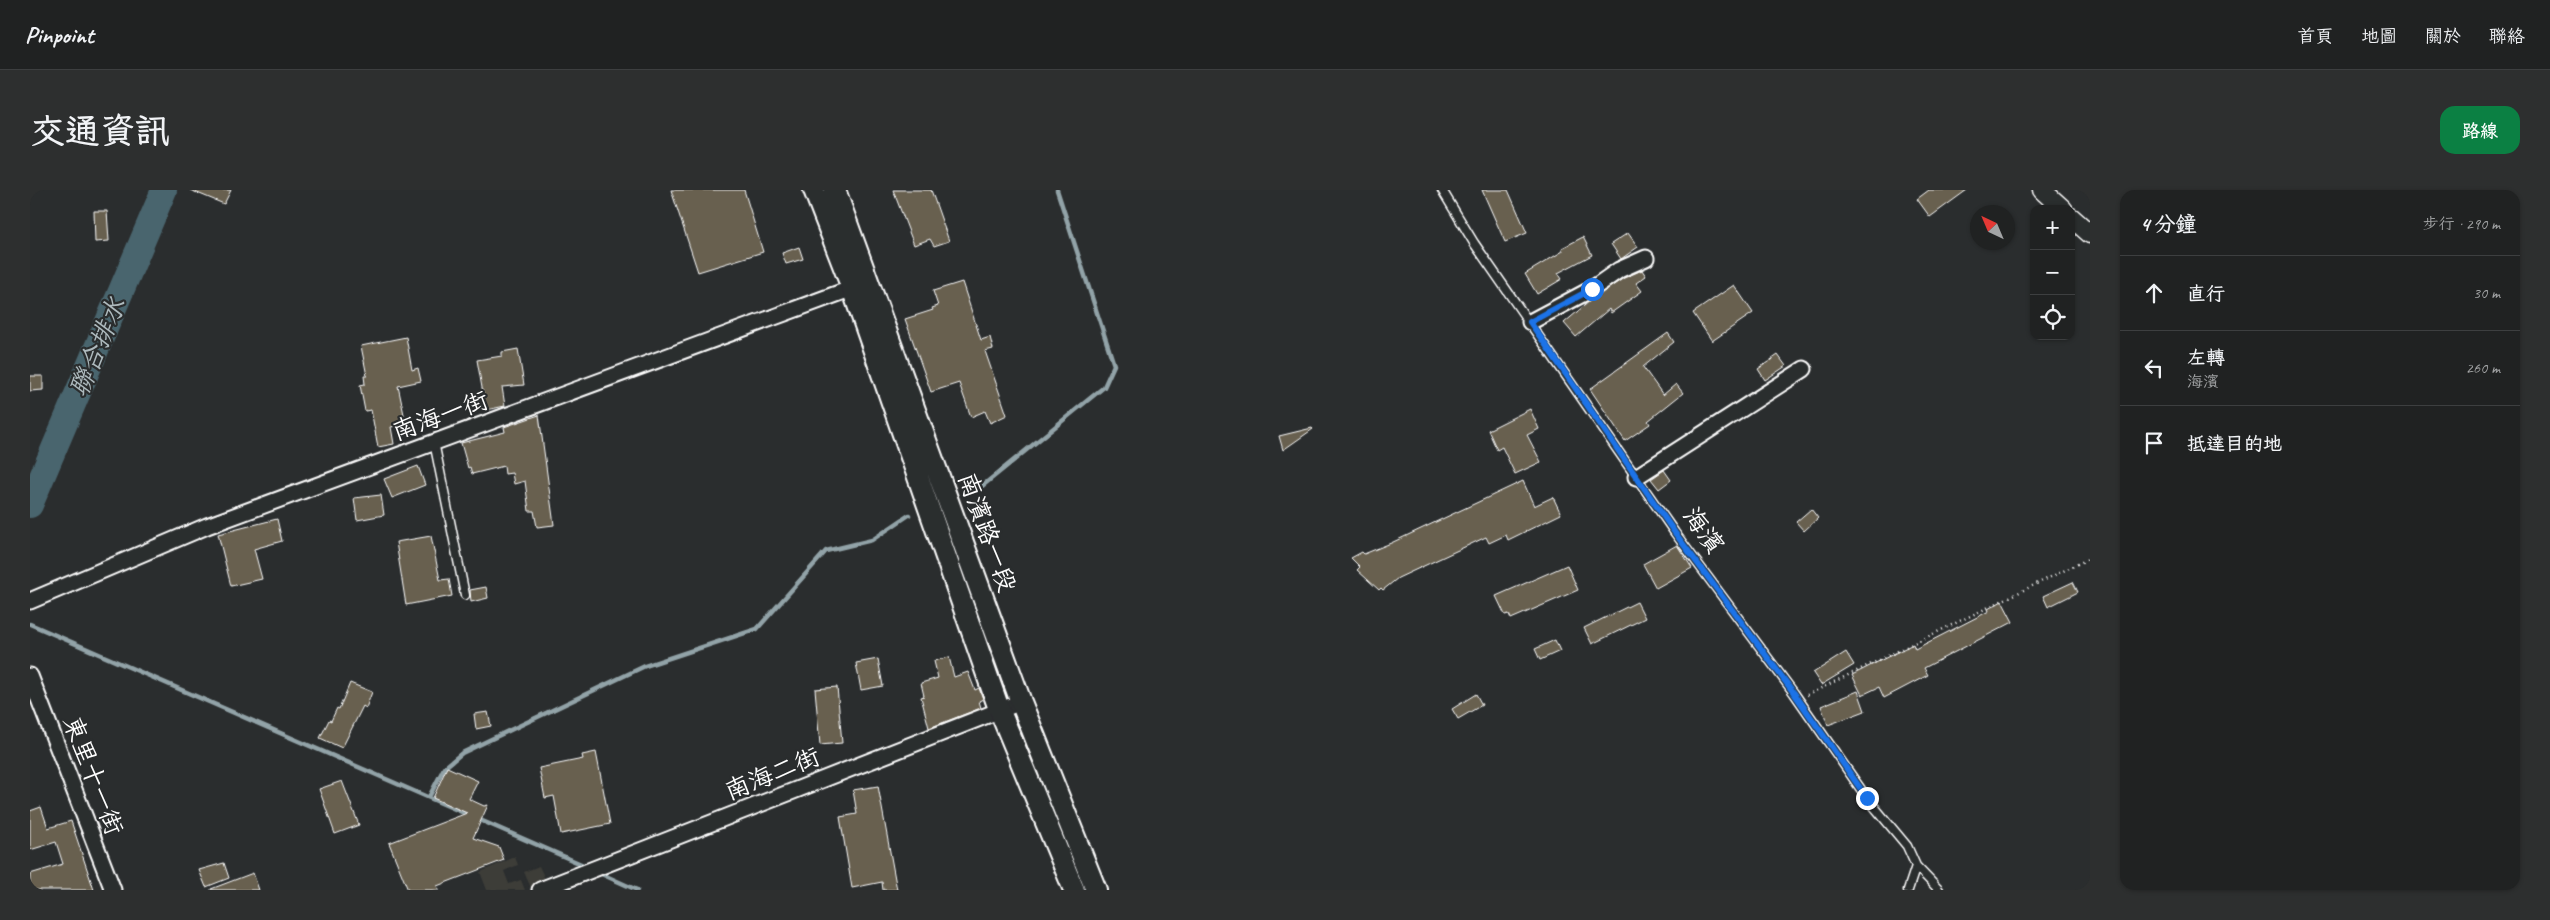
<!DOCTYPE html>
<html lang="zh-TW">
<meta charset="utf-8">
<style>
:root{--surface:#202222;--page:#2d2f2f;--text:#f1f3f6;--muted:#a2a4a5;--line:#3d3f40;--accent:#0b8043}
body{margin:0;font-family:Caveat,"LXGW WenKai TC",sans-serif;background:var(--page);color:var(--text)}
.controls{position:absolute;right:15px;top:15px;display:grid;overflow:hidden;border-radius:10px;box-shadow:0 1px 4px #0004}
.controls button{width:45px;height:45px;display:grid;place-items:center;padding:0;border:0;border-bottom:1px solid var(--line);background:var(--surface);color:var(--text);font:25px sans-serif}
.compass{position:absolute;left:1940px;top:15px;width:45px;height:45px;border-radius:50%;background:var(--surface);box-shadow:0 1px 4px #0004;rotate:316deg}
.stop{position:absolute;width:15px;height:15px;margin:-11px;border:4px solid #1a73e8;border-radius:50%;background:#fff}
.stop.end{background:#1a73e8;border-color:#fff;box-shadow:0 1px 5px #0008}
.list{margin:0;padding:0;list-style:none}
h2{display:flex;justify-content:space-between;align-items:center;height:65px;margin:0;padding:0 20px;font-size:21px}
h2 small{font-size:16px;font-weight:400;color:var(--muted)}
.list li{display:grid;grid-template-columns:32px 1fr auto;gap:15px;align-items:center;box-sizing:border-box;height:75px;padding:0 20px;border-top:1px solid var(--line)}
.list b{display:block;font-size:19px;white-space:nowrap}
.list p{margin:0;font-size:16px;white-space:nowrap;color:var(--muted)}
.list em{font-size:16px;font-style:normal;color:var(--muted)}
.icon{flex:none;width:28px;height:28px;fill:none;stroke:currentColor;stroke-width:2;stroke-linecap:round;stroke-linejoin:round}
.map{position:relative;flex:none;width:2060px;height:700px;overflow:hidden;border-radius:15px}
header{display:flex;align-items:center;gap:30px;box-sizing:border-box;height:70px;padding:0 25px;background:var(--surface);border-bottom:1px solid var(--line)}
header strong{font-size:24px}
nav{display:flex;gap:28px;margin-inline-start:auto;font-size:18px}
.intro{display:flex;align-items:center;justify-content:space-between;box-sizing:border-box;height:120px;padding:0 30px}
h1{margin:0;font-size:35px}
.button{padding:12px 22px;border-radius:15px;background:var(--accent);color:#fff;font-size:18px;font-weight:700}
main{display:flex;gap:30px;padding:0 30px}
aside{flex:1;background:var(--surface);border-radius:15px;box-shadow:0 1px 4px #0004}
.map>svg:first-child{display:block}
.built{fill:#3c3c38}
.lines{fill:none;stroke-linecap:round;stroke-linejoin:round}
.stream{stroke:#92a3a8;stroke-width:4.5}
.river{stroke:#4a656e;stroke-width:26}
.building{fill:#676050;stroke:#fff}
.service-casing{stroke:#fff;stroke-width:11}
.minor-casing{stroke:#fff;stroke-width:19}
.tertiary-casing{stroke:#fff;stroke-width:21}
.secondary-casing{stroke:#fff;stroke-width:24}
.path{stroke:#fff;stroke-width:2.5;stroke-dasharray:1 4;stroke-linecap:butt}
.service{stroke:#2a2d2e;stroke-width:8}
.minor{stroke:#2a2d2e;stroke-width:15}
.tertiary{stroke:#2a2d2e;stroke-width:18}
.secondary{stroke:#2a2d2e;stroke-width:20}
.route{stroke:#1a73e8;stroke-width:6}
.labels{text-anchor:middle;stroke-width:4.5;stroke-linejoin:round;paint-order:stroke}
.street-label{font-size:25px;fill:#fff;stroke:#2a2d2e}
.water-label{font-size:26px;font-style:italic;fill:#aebabe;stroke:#2a2d2e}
</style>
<header>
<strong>Pinpoint</strong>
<nav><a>首頁</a><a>地圖</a><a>關於</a><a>聯絡</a></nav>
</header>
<div class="intro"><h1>交通資訊</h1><a class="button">路線</a></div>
<main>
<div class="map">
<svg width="2060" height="700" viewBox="0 0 2060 700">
<rect width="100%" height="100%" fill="#2a2d2e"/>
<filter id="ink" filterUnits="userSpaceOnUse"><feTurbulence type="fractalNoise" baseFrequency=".02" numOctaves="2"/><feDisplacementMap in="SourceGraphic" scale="10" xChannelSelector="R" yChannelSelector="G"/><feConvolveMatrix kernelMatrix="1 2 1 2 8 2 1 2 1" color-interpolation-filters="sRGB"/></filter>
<g filter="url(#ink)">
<path class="built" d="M485 667 488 675 474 681 479 694 491 690 495 700H457L450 682Z
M509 676 516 691 501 698 494 682Z"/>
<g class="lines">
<path class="stream" d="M946 301 1074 197 1084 175 1027 0
M0 434 558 677
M399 607 414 578 432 563 615 476 727 439 796 361 842 350 879 325
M567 682 607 700"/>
<path class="river" d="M0 315 134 0"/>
</g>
<path class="building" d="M160 0H201L194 14Z
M641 0H714L733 62 668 82Z
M863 0H901L919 51 904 56 900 49 884 55Z
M1452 0H1478L1497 43 1475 52Z
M1899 0H1937L1900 27 1887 9Z
M64 21H77L79 51 65 52Z
M1598 43 1608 57 1591 69 1581 54Z
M1553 47 1562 65 1528 83 1532 89 1507 104 1495 84 1533 61 1532 58Z
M769 57 773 69 756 74 752 63Z
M1612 80 1616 86 1606 93 1612 101 1581 123 1579 119 1546 147 1534 133 1561 110 1594 88Z
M932 92 951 150 960 147 963 159 955 161 977 225 960 233 955 221 941 227 929 193 901 202 875 129 903 120 902 118 908 116 903 101Z
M1704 95 1723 123 1682 151 1663 123Z
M1638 143 1644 152 1613 177 1633 205 1646 194 1653 203 1618 231 1620 234 1595 251 1560 199Z
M376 147 382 180 388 178 391 191 368 196 376 234 361 237 364 254 348 257 341 220 335 221 330 195 335 194 334 186H337L331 156Z
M488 159 494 195 472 197 475 216 456 220 447 170 472 166V162Z
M1748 165 1756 176 1735 190 1728 179Z
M0 186H13V200L0 201Z
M1500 219 1509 239 1497 245 1511 272 1485 284 1472 257 1467 260 1458 240Z
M509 225 524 335 507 337 504 321H499L495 291 484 294 482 283 475 284 474 276 442 284 440 277 438 278 431 253 475 242 474 237Z
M1282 238 1283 239 1253 260 1249 246Z
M388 276 395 295 362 308 354 289Z
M1634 280 1641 290 1629 299 1621 289Z
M1493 291 1504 316 1523 307 1531 324 1478 350 1476 345 1459 353 1456 347 1368 388 1353 400 1351 398 1349 400 1327 380 1330 377 1321 368 1332 362 1334 364 1361 353Z
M351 305 354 325 327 330 324 308Z
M1781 319 1788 328 1774 341 1766 332Z
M247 329 252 351 224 359 232 389 201 396 188 344Z
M401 346 410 390 419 389 422 406 376 415 366 352Z
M1647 355 1662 378 1626 398 1613 374Z
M1537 375 1548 400 1481 429 1479 424 1475 425 1466 406Z
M2043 392 2048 402 2018 417 2013 406Z
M456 397 458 408 441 412 440 400Z
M1972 411 1983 432 1894 478 1898 485 1854 508 1849 497 1832 505 1822 485 1883 454 1885 459 1959 421 1958 419Z
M1607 412 1615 428 1562 454 1554 438Z
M1525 450 1530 461 1510 470 1505 459Z
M1816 462 1824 475 1791 495 1783 483Z
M919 467 924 487 938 482 945 500 949 498 953 509 949 511 951 518 899 538 891 507 894 506 891 493 908 488 904 471Z
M848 469 853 496 831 500 826 473Z
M320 493 342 502 336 518 333 516 312 558 290 548 299 530 301 531 307 518 309 519Z
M807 497 812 553 790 555 785 499Z
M1828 501 1835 521 1798 535 1791 516Z
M1446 504 1452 515 1428 529 1422 519Z
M458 522 461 536 446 539 444 524Z
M566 562 580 634 531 644 524 606 515 608 509 578 553 569 552 565Z
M417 577 448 591 439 609 454 616 458 615 443 648 469 657 474 670 407 696 409 700H378L359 653 437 623 403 608Z
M312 591 329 635 305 644 289 599Z
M848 596 867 700H853L852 692 822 698 810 627 827 624 823 600Z
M11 617 18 638 41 631 64 700H0V684L33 674 26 652 0 660V621Z
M194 673 199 688 176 697 169 680Z
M223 683 229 700H181V699Z"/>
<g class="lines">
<g class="service-casing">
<path id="service" d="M1412 0 1444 53 1645 343 1764 503 1837 608 1877 656 1886 676 1909 700
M404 252 435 405
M1878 700 1886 676"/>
</g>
<g class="minor-casing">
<path id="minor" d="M1500 132 1562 99 1589 80 1616 68
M1606 287 1774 179
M0 411 177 336 831 95
M0 486 83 700
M510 700 991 512"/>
</g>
<g class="tertiary-casing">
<path id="tertiary" d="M2012 0 2033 19
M2041 27 2060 44"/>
</g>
<g class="secondary-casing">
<path id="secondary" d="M784 0 822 98 969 519 1044 700
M805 0 991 512 1066 700"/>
</g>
<path class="path" d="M1777 505 2060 368"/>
<use href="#service" class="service"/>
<use href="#minor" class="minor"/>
<use href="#tertiary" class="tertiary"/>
<use href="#secondary" class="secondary"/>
</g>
</g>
<g class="lines" filter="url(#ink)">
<path class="route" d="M1562 99 1500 132 1645 343 1764 503 1837 608"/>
</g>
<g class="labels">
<g class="street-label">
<text transform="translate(410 225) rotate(-20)" y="9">南海一街</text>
<text transform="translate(1674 340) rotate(54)" y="9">海濱</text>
<text transform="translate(958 342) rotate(70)" y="9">南濱路一段</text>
<text transform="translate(742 583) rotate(-22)" y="9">南海二街</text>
<text transform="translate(64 585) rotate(69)" y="9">東里十一街</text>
</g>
<g class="water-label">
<text transform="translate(67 157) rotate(-67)" y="9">聯合排水</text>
</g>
</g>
</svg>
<div class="controls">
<button>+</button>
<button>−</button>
<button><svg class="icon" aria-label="locate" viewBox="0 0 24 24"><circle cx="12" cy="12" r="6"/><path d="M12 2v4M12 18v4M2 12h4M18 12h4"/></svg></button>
</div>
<svg class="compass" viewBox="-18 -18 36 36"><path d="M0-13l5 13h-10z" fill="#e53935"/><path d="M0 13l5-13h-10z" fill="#a2a4a5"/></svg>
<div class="stop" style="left:1562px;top:99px"></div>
<div class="stop end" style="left:1837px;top:608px"></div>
</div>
<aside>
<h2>4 分鐘<small>步行 · 290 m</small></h2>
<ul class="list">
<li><svg class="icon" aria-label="ahead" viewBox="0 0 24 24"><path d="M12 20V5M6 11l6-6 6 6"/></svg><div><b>直行</b></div><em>30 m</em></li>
<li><svg class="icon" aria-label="left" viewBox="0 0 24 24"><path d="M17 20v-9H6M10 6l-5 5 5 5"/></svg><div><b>左轉</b><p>海濱</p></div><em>260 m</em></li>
<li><svg class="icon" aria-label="arrive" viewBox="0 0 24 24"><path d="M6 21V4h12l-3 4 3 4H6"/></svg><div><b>抵達目的地</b></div></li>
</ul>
</aside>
</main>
